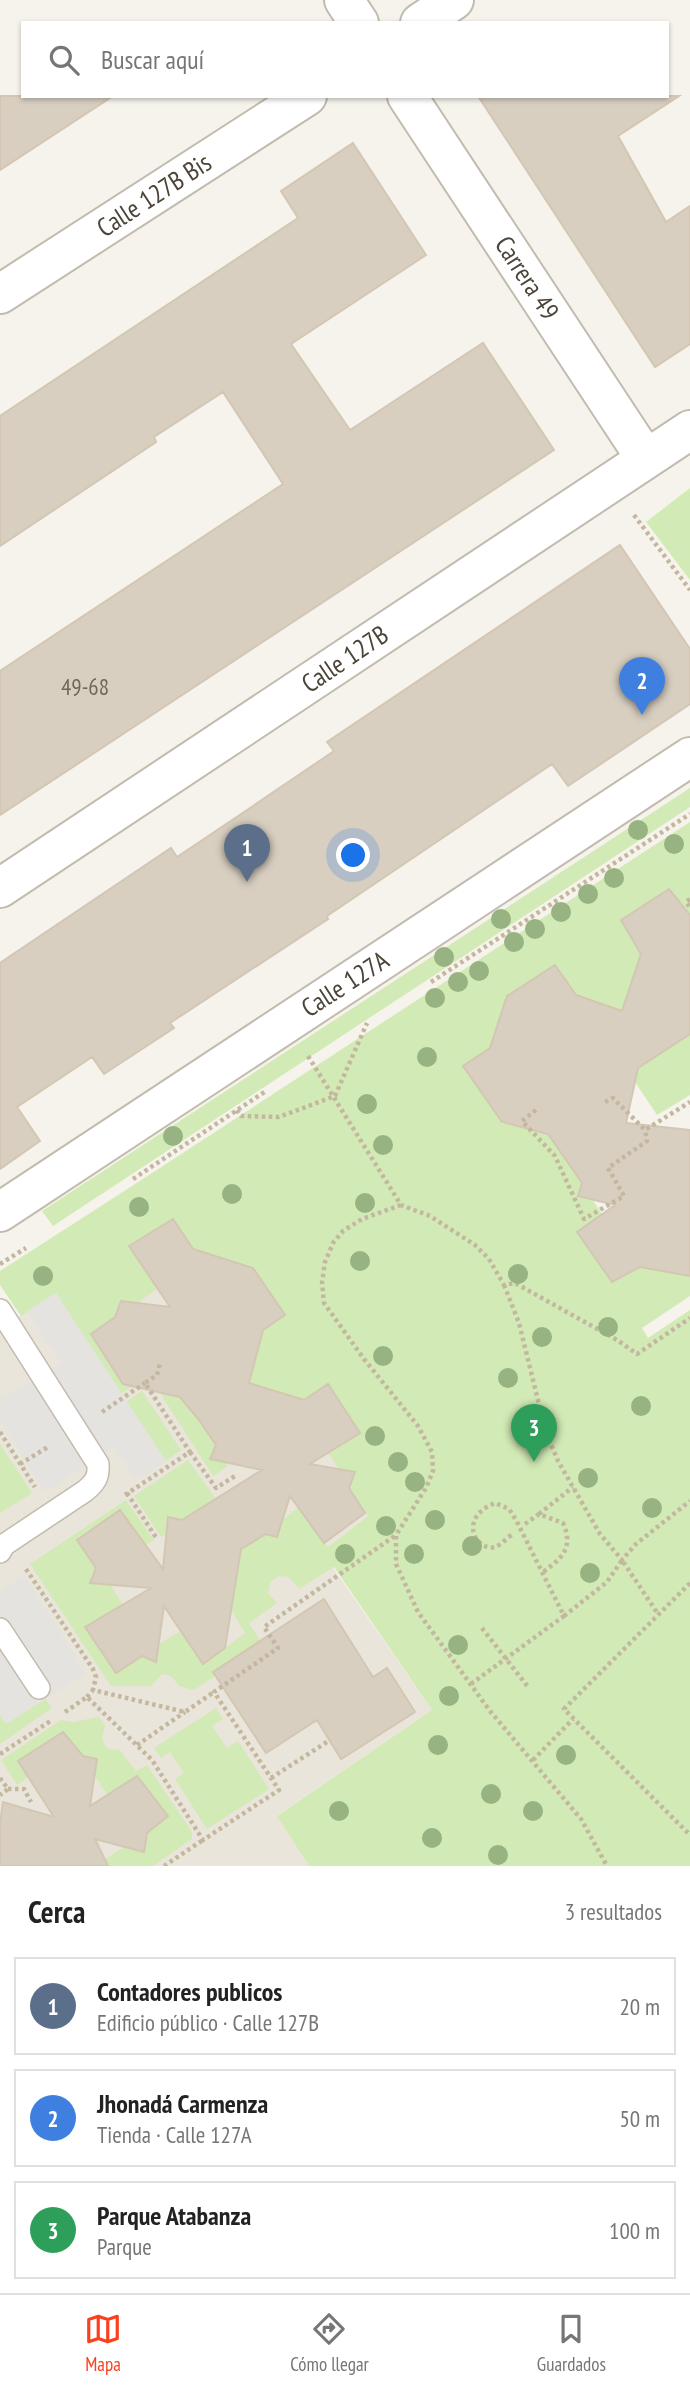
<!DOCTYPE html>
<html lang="es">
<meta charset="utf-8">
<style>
:root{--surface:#fff;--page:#f2f2f2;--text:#222;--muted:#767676;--line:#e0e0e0;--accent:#fc3f1d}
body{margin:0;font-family:"PT Sans Narrow",sans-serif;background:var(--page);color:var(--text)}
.you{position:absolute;left:354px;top:856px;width:24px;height:24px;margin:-18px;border:5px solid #fff;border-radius:50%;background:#1a73e8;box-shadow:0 0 0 10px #1a73e833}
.badge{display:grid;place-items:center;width:46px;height:46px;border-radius:50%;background:var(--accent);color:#fff;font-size:23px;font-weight:700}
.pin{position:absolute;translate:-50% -58px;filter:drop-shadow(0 2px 4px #0008)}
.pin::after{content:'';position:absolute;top:37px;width:24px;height:21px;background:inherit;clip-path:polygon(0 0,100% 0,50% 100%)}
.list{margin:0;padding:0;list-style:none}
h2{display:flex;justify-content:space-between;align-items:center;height:91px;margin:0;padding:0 28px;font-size:30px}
h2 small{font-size:23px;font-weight:400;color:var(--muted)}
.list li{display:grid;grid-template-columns:46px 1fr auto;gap:21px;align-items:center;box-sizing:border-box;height:98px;margin:0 14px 14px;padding:0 14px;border:2px solid var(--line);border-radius:0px}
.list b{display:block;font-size:26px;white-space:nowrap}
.list p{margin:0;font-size:23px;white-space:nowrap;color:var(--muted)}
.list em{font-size:23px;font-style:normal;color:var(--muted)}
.icon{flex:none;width:38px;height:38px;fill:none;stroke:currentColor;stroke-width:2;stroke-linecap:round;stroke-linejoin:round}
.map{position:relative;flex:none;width:690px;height:1866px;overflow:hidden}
.search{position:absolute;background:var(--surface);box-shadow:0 2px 5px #0004;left:21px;right:21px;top:21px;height:77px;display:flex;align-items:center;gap:18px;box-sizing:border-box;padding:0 24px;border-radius:0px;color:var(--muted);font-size:26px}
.sheet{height:427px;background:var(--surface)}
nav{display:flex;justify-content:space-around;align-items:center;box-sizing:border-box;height:98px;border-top:2px solid var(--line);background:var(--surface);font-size:19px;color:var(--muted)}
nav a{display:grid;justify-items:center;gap:4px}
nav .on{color:var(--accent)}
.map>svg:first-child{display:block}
.residential{fill:#eae5da}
.green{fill:#d2eab5}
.parking{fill:#e5e3e0}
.building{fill:#d8cfc1;stroke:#d3c7b4;stroke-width:2}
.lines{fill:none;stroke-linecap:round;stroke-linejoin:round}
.service-casing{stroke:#c2bbae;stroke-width:24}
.minor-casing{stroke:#c2bbae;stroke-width:42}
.path{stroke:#c4b79f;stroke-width:4.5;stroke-dasharray:3.5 3.5;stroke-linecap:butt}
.service{stroke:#fff;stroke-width:21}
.minor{stroke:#fff;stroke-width:38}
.tree{fill:#97b381}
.labels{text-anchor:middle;stroke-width:5;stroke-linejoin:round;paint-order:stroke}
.number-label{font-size:23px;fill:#6e675b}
.street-label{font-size:26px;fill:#4b4439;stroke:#fff}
</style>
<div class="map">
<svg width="690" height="1866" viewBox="0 0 690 1866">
<rect width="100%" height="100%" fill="#f6f3ec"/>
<path class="residential" d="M173 1219 328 1384 360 1433 366 1513 368 1516 322 1552 432 1710 278 1815 309 1866H0V1328Z"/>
<path class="green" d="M690 488V580L646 522Z
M690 788V807L53 1226 42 1211Z
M690 822V915L669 889 659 986 598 1029 586 1011 588 999 576 995 555 965 505 997 524 1026 463 1066 503 1124 532 1105 536 1131 549 1134 582 1183 578 1196 592 1199 602 1214 577 1232 611 1282 640 1267 653 1269 690 1263V1296L642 1328 648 1338 690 1310V1866H309L277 1816 432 1710 334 1567 299 1589 289 1577 279 1576 270 1582 268 1593 277 1603 249 1623 259 1639 258 1647 194 1690 179 1686 171 1676 162 1674 151 1686H111L30 1564 126 1500 154 1540 146 1545 120 1511 77 1540 96 1568 90 1582 110 1584 123 1605 86 1627 156 1662 159 1644 181 1631 203 1664 245 1633 231 1609 203 1570 262 1533 277 1537 282 1520 298 1508 328 1547 368 1516 349 1488 355 1472 339 1469 328 1453 360 1432 327 1384 304 1400 287 1395 284 1412 264 1424 221 1356 284 1315 193 1249 173 1219 129 1247 157 1289 137 1303 121 1301 115 1317 144 1378 121 1394 56 1293 21 1316 0 1285V1271C231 1123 460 971 690 822Z
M690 1034V1095L657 1115 635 1082 638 1068Z
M153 1382 180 1397 199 1420 228 1466 213 1476Z
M142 1391 181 1450 166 1461 126 1402Z
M0 1444 32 1493 0 1513Z
M188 1460 216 1499 161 1537 134 1496Z
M45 1699 52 1708 0 1744V1715L6 1724Z
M216 1708 223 1719 212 1726 227 1748 238 1741 269 1789 207 1829 175 1779 184 1773 170 1752 161 1758 154 1748Z
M99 1717 105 1726 102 1739 106 1747 113 1750 119 1749 136 1771 147 1765 192 1832V1839L153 1866H108L105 1859 147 1833 168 1816 137 1776 107 1795 95 1776 97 1759 83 1756 63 1732 18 1761 28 1777 17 1785 1 1760 61 1720 73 1722Z"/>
<path class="parking" d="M56 1293 166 1461 136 1480 114 1446 45 1492 0 1420V1400L61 1363 27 1311Z
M24 1575 86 1673 6 1724 0 1715V1592Z"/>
<path class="building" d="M0 96H113L0 170Z
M478 96H679L618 136 666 222 690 206V344L655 367Z
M353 143 426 255 291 344 350 430 483 343 554 450 0 815V671L283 484 223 392 154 437 156 442 0 546V416L298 218 281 191Z
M620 545 690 649V704L568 786 552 764 327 916 328 919 170 1023 174 1028 104 1074 92 1057 17 1107 40 1141 0 1169V963L171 848 177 857 253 806 334 751 327 742Z
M669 889 690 915V1034L638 1068 626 1123 690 1130V1276L640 1267 612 1282 577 1232 615 1205 578 1196 582 1183 548 1134 502 1122 463 1066 490 1048 507 996 555 965 576 995 622 1011 641 954 621 920Z
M173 1219 193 1249 253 1268 285 1315 263 1330 249 1383 304 1400 328 1384 360 1433 310 1464 355 1472 349 1488 365 1513 324 1543 290 1496 277 1537 266 1534 241 1549 225 1648 203 1664 164 1606 156 1662 142 1656 116 1673 85 1627 151 1588 90 1583 96 1568 77 1540 120 1510 163 1569 168 1517 182 1520 262 1470 210 1459 216 1445 199 1420 180 1397 123 1384 91 1334 115 1317 121 1301 170 1307 129 1246Z
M324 1599 373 1677 387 1668 415 1712 341 1759 317 1720 266 1753 213 1672Z
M63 1732 83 1756 97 1759 90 1806 137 1776 168 1816 147 1833 144 1852 95 1839 108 1866H0V1823L3 1802 54 1817 18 1761Z"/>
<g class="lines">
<g class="service-casing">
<path id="service" d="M0 1310 98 1464C99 1477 95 1483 85 1491L4 1545 0 1552
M0 1629 39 1688"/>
</g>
<g class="minor-casing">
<path id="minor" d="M344 0 359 23
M420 23 454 0
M407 96 646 459
M0 294 307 96
M0 888 690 430
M0 1212 690 757"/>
</g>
<path class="path" d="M634 515 690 590
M690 899 686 902 690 907
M431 982 690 814
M308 1056 401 1205 430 1216 475 1245 489 1259 504 1285 515 1283 617 1340 637 1354 690 1318
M605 1102 613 1098 645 1130 690 1102
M237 1110 241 1116 279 1117 335 1096 367 1023
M536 1110 522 1121 555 1156 584 1219 624 1196 608 1168 647 1141 645 1130
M133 1179 266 1091
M401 1205 362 1219 343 1231 333 1243 325 1262 322 1283 324 1303 364 1359 418 1426 432 1452 433 1471 426 1488 396 1535V1564L418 1612 490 1711 581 1819 607 1866
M0 1264 26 1248
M504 1285 519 1323 546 1433 558 1461 600 1534 622 1560 636 1544 690 1501
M102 1412 145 1383
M0 1432 35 1487
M190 1452 216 1488 235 1476
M20 1464 48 1447
M127 1493 157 1539
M125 1495 190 1452 145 1383 157 1375 160 1363
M539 1514 573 1487
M525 1524 539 1514 563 1523C574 1548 562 1558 543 1572
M26 1569 93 1669 96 1677 93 1690
M690 1583 564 1709 690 1835
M564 1616 607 1582 622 1560 658 1614
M482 1628 528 1687
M471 1684 564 1616 516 1520 509 1509 495 1503C457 1518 476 1552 495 1547 501 1545 509 1536 514 1533
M87 1697 93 1690 185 1712 214 1692
M65 1712 87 1697 152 1760 203 1840 279 1790 214 1692 278 1648 264 1627 396 1535
M137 1745 185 1712
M0 1754 52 1720
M533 1760 573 1719
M0 1778 8 1789 0 1795
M271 1778 330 1740
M8 1789H24L31 1802
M164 1866 203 1840"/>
<use href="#service" class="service"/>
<use href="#minor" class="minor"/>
</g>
<g class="tree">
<circle cx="638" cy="830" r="10"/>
<circle cx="674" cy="844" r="10"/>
<circle cx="614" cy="878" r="10"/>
<circle cx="588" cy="894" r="10"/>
<circle cx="561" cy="912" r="10"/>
<circle cx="501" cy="919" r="10"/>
<circle cx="535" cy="929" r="10"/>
<circle cx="514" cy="942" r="10"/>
<circle cx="444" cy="957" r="10"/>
<circle cx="479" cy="971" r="10"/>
<circle cx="458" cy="982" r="10"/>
<circle cx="435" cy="998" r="10"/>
<circle cx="427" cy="1057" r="10"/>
<circle cx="367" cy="1104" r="10"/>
<circle cx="173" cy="1136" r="10"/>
<circle cx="383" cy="1145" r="10"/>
<circle cx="232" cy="1194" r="10"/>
<circle cx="365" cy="1203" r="10"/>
<circle cx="139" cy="1207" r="10"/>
<circle cx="360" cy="1261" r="10"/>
<circle cx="518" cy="1274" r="10"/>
<circle cx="43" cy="1276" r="10"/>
<circle cx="608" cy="1327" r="10"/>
<circle cx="542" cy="1337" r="10"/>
<circle cx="383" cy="1356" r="10"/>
<circle cx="508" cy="1378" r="10"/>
<circle cx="641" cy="1406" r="10"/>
<circle cx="375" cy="1436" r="10"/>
<circle cx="398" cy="1462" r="10"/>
<circle cx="588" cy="1478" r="10"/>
<circle cx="415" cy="1482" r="10"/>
<circle cx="652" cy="1508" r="10"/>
<circle cx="435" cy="1520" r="10"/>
<circle cx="386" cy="1526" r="10"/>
<circle cx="472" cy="1546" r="10"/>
<circle cx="345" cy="1554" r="10"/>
<circle cx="414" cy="1554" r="10"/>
<circle cx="590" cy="1573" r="10"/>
<circle cx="458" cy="1645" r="10"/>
<circle cx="449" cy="1696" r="10"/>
<circle cx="438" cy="1745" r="10"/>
<circle cx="566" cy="1755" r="10"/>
<circle cx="491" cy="1794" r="10"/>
<circle cx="339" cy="1811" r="10"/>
<circle cx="533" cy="1811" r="10"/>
<circle cx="432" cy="1838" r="10"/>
<circle cx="498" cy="1855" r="10"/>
</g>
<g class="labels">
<g class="number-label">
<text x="85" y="695">49-68</text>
</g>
<g class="street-label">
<text transform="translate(154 195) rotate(-33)" y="9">Calle 127B Bis</text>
<text transform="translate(527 278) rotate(57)" y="9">Carrera 49</text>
<text transform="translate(345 659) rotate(-34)" y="9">Calle 127B</text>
<text transform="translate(345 984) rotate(-33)" y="9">Calle 127A</text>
</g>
</g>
</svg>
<div class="you"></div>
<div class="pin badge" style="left:247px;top:882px;background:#5c6f8a">1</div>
<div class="pin badge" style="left:642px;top:715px;background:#3f7fe0">2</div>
<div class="pin badge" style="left:534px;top:1462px;background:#2e9e5b">3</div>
<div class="search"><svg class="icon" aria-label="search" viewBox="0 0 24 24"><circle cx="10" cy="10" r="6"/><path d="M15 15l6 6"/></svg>Buscar aquí</div>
</div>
<section class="sheet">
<h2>Cerca<small>3 resultados</small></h2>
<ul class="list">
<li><span class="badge" style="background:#5c6f8a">1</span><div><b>Contadores publicos</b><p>Edificio público · Calle 127B</p></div><em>20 m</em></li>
<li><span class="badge" style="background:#3f7fe0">2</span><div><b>Jhonadá Carmenza</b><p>Tienda · Calle 127A</p></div><em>50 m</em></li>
<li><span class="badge" style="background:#2e9e5b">3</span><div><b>Parque Atabanza</b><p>Parque</p></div><em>100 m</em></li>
</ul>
</section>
<nav>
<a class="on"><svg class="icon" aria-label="map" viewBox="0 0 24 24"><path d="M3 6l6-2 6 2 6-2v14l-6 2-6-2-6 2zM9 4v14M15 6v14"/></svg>Mapa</a>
<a><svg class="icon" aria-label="directions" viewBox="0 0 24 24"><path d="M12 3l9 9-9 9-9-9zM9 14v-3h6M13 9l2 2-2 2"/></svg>Cómo llegar</a>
<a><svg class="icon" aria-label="saved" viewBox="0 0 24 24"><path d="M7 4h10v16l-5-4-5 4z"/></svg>Guardados</a>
</nav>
